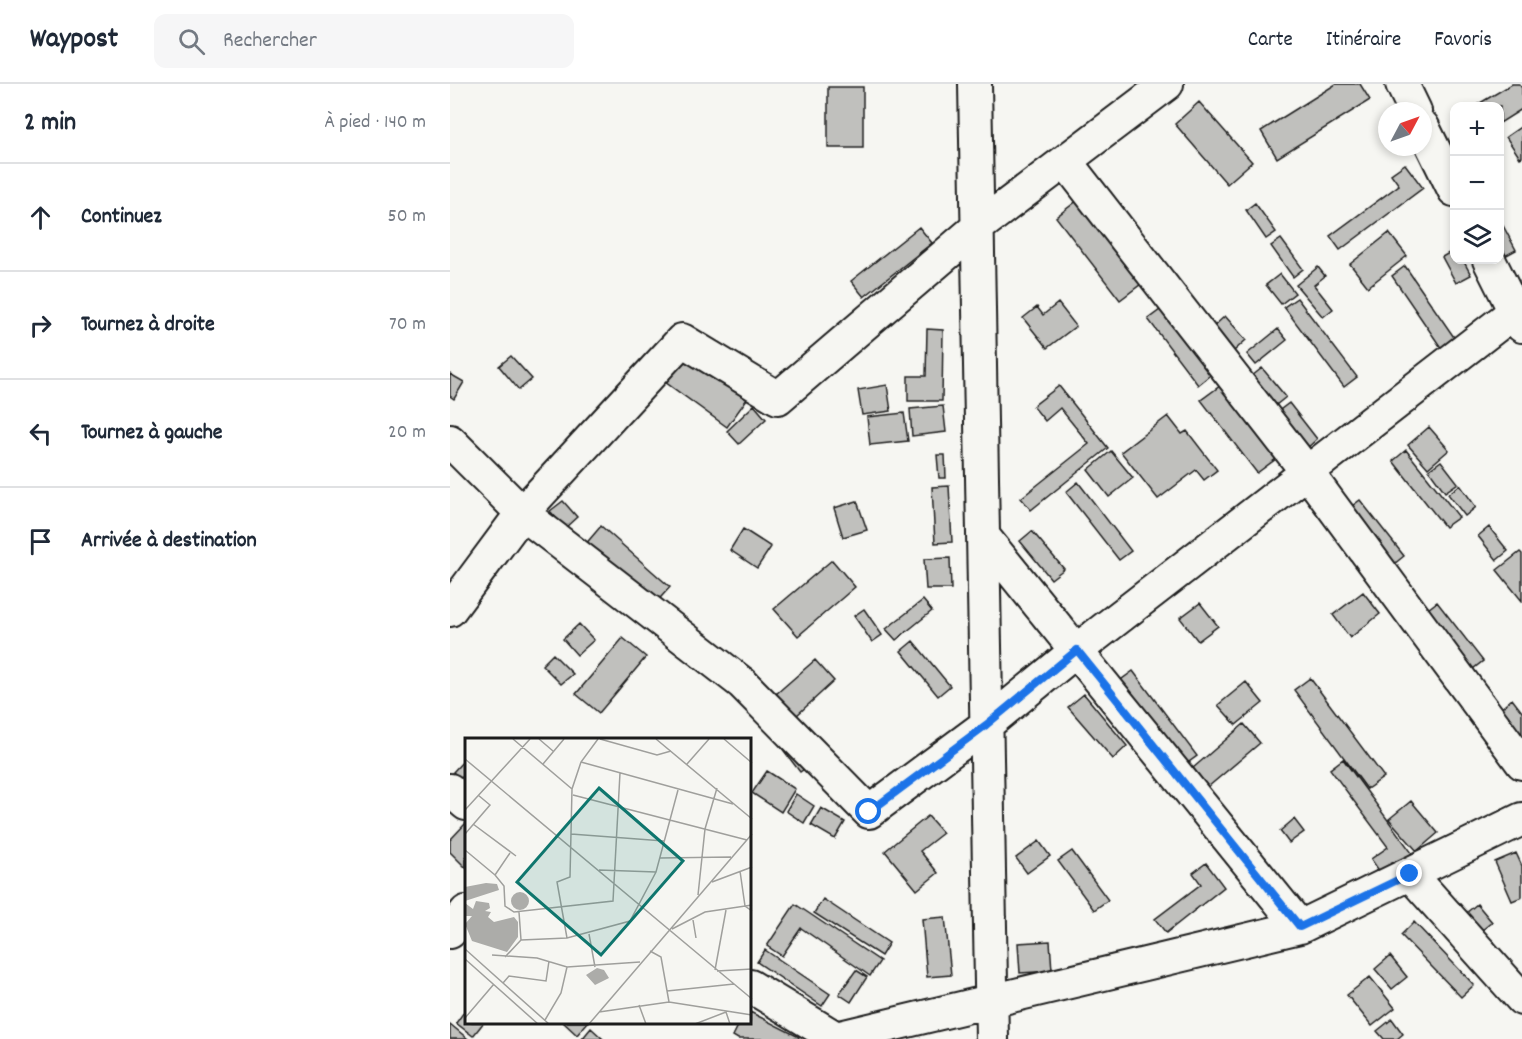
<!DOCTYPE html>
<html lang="fr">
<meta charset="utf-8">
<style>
:root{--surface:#fff;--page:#f6f6f7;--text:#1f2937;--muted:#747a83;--line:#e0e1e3}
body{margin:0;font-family:Dekko,sans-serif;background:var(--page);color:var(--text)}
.controls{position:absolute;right:18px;top:18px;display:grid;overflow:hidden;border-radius:12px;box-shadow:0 3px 9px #0003}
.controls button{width:54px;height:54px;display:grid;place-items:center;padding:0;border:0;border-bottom:2px solid var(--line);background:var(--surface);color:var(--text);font:30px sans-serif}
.compass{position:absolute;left:928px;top:18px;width:54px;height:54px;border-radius:50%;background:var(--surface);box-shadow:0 3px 9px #0003;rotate:49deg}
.stop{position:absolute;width:18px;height:18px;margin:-14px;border:4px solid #1a73e8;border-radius:50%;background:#fff}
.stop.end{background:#1a73e8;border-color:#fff;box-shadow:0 2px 6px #0008}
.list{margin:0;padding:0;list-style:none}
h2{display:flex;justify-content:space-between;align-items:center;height:78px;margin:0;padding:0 24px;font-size:26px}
h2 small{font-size:20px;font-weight:400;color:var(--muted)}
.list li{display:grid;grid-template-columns:39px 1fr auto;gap:18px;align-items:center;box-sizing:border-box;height:108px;padding:0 24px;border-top:2px solid var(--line)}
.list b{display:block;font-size:22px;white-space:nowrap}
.list em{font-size:20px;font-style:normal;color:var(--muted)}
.icon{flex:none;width:33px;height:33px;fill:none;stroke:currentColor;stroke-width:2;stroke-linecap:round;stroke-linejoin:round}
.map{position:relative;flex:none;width:1072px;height:955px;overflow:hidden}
header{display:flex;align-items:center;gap:36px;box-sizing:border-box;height:84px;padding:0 30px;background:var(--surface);border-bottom:2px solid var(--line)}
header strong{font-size:28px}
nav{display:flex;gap:33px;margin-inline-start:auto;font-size:21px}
.search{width:420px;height:54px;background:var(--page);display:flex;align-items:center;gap:15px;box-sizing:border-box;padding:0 21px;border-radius:12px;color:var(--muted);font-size:22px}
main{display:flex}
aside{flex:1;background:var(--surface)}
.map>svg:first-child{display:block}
.building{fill:#c0c0bd;stroke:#1c1c1c;stroke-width:1.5}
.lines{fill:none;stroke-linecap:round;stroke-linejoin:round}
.minor-casing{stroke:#1c1c1c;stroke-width:36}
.minor{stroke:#f6f6f2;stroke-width:32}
.route{stroke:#1a73e8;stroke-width:8}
.inset-road{fill:none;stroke:#9f9f9c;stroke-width:1.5}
.view{fill:#0f766e;fill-opacity:0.15;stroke:#0f766e;stroke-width:3}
.inset-edge{fill:none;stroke:#1c1c1c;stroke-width:3}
</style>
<header>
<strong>Waypost</strong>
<div class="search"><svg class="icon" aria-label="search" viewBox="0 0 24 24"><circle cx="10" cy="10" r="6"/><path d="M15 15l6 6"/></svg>Rechercher</div>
<nav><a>Carte</a><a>Itinéraire</a><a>Favoris</a></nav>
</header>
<main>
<aside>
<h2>2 min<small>À pied · 140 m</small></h2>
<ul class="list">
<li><svg class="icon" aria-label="ahead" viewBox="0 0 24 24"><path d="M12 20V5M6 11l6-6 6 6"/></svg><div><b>Continuez</b></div><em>50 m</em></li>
<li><svg class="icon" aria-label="right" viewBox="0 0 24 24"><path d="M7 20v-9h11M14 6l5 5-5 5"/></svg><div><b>Tournez à droite</b></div><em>70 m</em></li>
<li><svg class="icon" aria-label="left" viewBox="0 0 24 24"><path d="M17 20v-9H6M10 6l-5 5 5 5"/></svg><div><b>Tournez à gauche</b></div><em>20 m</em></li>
<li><svg class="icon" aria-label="arrive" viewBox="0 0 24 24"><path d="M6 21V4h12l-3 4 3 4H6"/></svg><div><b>Arrivée à destination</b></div></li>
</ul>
</aside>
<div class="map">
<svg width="1072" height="955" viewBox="0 0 1072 955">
<rect width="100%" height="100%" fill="#f6f6f2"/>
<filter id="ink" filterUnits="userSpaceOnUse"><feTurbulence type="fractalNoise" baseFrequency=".0167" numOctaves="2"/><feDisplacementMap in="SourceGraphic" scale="12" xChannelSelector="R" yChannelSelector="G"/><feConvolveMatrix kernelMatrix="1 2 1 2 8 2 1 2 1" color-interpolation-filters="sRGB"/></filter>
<g filter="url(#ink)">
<path class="building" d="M886 0H910L920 16 827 74 811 47Z
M1062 0H1069L1072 4V25L1050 39V22H1025Z
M378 3H413V64H378Z
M749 18 802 78 777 100 725 40Z
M1072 42V73L1070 74 1056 53Z
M955 80 973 104 890 166 880 152 949 101 941 90Z
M632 113 695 197 670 216 606 133Z
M805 119 826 148 816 155 796 126Z
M1050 136 1066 166 1055 172 1050 162Z
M469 143 482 159 414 213 401 197Z
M939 149 957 172 918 203 900 180Z
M831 155 853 185 843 193 821 162Z
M1004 166V176H1013L1021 191 1006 199 992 173Z
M955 182 1008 259 994 268 942 192Z
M868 183 875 192 864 201 883 225 873 233 846 201Z
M830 190 845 209 831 220 816 201Z
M847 214 907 293 894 303 834 223Z
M608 219 626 242 597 264 573 234 587 223 593 231Z
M714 223 764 288 748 301 698 235Z
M775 232 796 256 784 267 763 243Z
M477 245 493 246 492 317H458V292H476Z
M828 245 837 256 806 281 797 270Z
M234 271 297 315 277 343 215 298Z
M61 272 82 295 69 306 49 282Z
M812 284 836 313 826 321 802 292Z
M0 290 14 298 4 315 0 312Z
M774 299 830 372 807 389 751 316Z
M437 301 441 327 412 331 408 306Z
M609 302 658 364 581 426 571 414 639 360 610 324 595 337 583 322Z
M839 319 867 355 855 366 826 329Z
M304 321 316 335 289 360 277 347Z
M493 322 496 348 462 352 460 325Z
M454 329 458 357 420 361 417 333Z
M718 332 732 350 737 347 767 386 754 396 746 386 708 415 671 368Z
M979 343 999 366 978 384 958 361Z
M956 366 1009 433 995 443 943 377Z
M661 367 683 394 659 413 638 386Z
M487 371H495L496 394H489Z
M991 377 1008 399 995 408 979 386Z
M628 398 681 467 669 476 616 408Z
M1010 401 1026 423 1015 432 998 410Z
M499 402 502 458 485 459 482 403Z
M910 416 954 472 938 485 894 428Z
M113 417 127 433 115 444 100 427Z
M407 417 417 446 393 453 384 424Z
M151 442 220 503 203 522 134 462Z
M1039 443 1058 467 1047 476 1028 452Z
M293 445 321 463 307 484 280 466Z
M582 447 614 485 601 495 570 457Z
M1070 468 1072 470V517L1047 486Z
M500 474 501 505H476L474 475Z
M382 476 405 503 348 552 324 525Z
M913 508 930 530 900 554 883 531Z
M473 516 482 527 446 556 436 545Z
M987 518 1033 577 1019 588 973 529Z
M750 519 768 542 748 557 730 534Z
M414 525 432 551 422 558 404 532Z
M129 540 144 556 127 571 113 555Z
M173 554 196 573 149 629 126 610Z
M463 557 500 602 488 612 451 567Z
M103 570 123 590 111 600 92 581Z
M365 576 384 597 346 632 326 610Z
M683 587 747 672 732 683 668 598Z
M860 594 934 693 917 705 844 606Z
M796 598 813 619 786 641 768 621Z
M634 610 677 662 663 675 618 623Z
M1062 615 1072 628V659L1048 627Z
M794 640 810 659 758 703 743 684Z
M338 651 361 680 350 688 328 659Z
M16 674V701L3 688Z
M893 675 962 769 932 791 921 775 938 763 880 685Z
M317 687 345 705 331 728 302 709Z
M346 710 364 722 354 739 336 727Z
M961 717 988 749 967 767 939 735Z
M371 724 395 738 385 755 361 741Z
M478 732 493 749 470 767 488 789 467 806 435 767Z
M844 735 854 748 839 759 830 747Z
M15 740 16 741V784L0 768V756Z
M589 757 600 772 577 789 566 774Z
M622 767 658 816 644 826 608 777Z
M1066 769 1072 782V813L1062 817 1045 778Z
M756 779 774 803 716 849 705 835 751 800 743 789Z
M373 815 439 859 431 872 364 829Z
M345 820 430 877 420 892 351 844 332 872 317 862Z
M1027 820 1042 838 1031 847 1016 829Z
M495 833 501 891 477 893 472 835Z
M964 838 1024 901 1011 913 951 851Z
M600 857 602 887 570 889 568 859Z
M315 866 380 910 372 922 307 878Z
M940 872 957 893 942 905 925 885Z
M406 886 417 893 401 918 389 910Z
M920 893 945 924 922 942 897 911Z
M16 925V938H34L23 952 6 939Z
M300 928 349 953 348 955H288L283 952 290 938H300Z
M942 935 953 950 947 955H934L927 947Z
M113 938H138L127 951Z
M0 940 18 955H0Z
M141 944 153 955H132Z"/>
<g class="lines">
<g class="minor-casing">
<path id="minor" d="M525 0 542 955
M952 0 965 27
M973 43 1004 106
M616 78 857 388 1072 679
M1039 176 1072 242
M0 357 72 429 292 599 419 728 536 641 627 566 1072 222
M534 453 850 843
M0 526 72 429 232 256 328 314 528 143 717 0
M0 706 16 720
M960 790 1072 915
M0 848 16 828
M300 902 386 954 850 843 1072 735"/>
</g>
<use href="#minor" class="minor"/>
</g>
</g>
<g class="lines" filter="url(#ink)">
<path class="route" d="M419 728 536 641 627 566 850 843 960 790"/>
</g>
<g transform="translate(15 654)">
<rect width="286" height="286" fill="#f6f6f2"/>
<path d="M21 145 32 146 34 152 0 163V149ZM46 163a9 9 0 1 1 18 0a9 9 0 1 1-18 0ZM11 163 24 165 25 170 20 173 26 174 23 179 29 184 49 179 53 184V199L42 214 7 203 0 186 7 178H0V165L8 171ZM132 230 139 232 144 240 130 247 121 237Z" fill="#acaca9"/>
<path class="inset-road" d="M48 1 107 51M74 1 88 13M135 1 192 17 206 13M191 1 287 81M259 1 287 25M0 21 287 261M116 24 268 66M78 26 99 1M222 26 244 1M108 57 282 102M0 72 65 1M8 86 51 118M0 96 25 67 13 57M106 96 199 103M0 112 30 137M45 115 30 137 39 148 40 168 49 174 148 163 155 35M195 120 266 119M134 132 191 134M275 133 280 168 287 173M247 144 287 129M233 157 240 91 252 50M228 182 231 200M207 191 240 174 287 167M124 196 130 229M102 200 92 144 105 139 107 51 116 24 133 1M56 202 102 200 165 183 191 134 213 52M0 211 84 286M185 213 196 219 204 264M27 217 72 220 102 229 175 224M40 219 56 202 54 174M0 221 73 286M250 232 261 172M252 233 287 231M38 245 44 238 81 243 84 223M202 253 269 246M174 267 181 286M134 274 204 264 287 277M0 280 29 246M80 282 96 255 102 229M124 286 287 96M230 286 261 274 265 286"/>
<path class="view" d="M134 50 218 123 136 217 52 144Z"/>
<rect width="286" height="286" class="inset-edge"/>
</g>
</svg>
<div class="controls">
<button>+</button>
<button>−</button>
<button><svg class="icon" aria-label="layers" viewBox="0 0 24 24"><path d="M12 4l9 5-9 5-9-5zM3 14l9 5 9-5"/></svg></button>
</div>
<svg class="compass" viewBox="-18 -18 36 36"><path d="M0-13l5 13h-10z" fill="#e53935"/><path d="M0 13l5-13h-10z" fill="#747a83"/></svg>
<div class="stop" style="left:419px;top:728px"></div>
<div class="stop end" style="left:960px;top:790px"></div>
</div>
</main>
